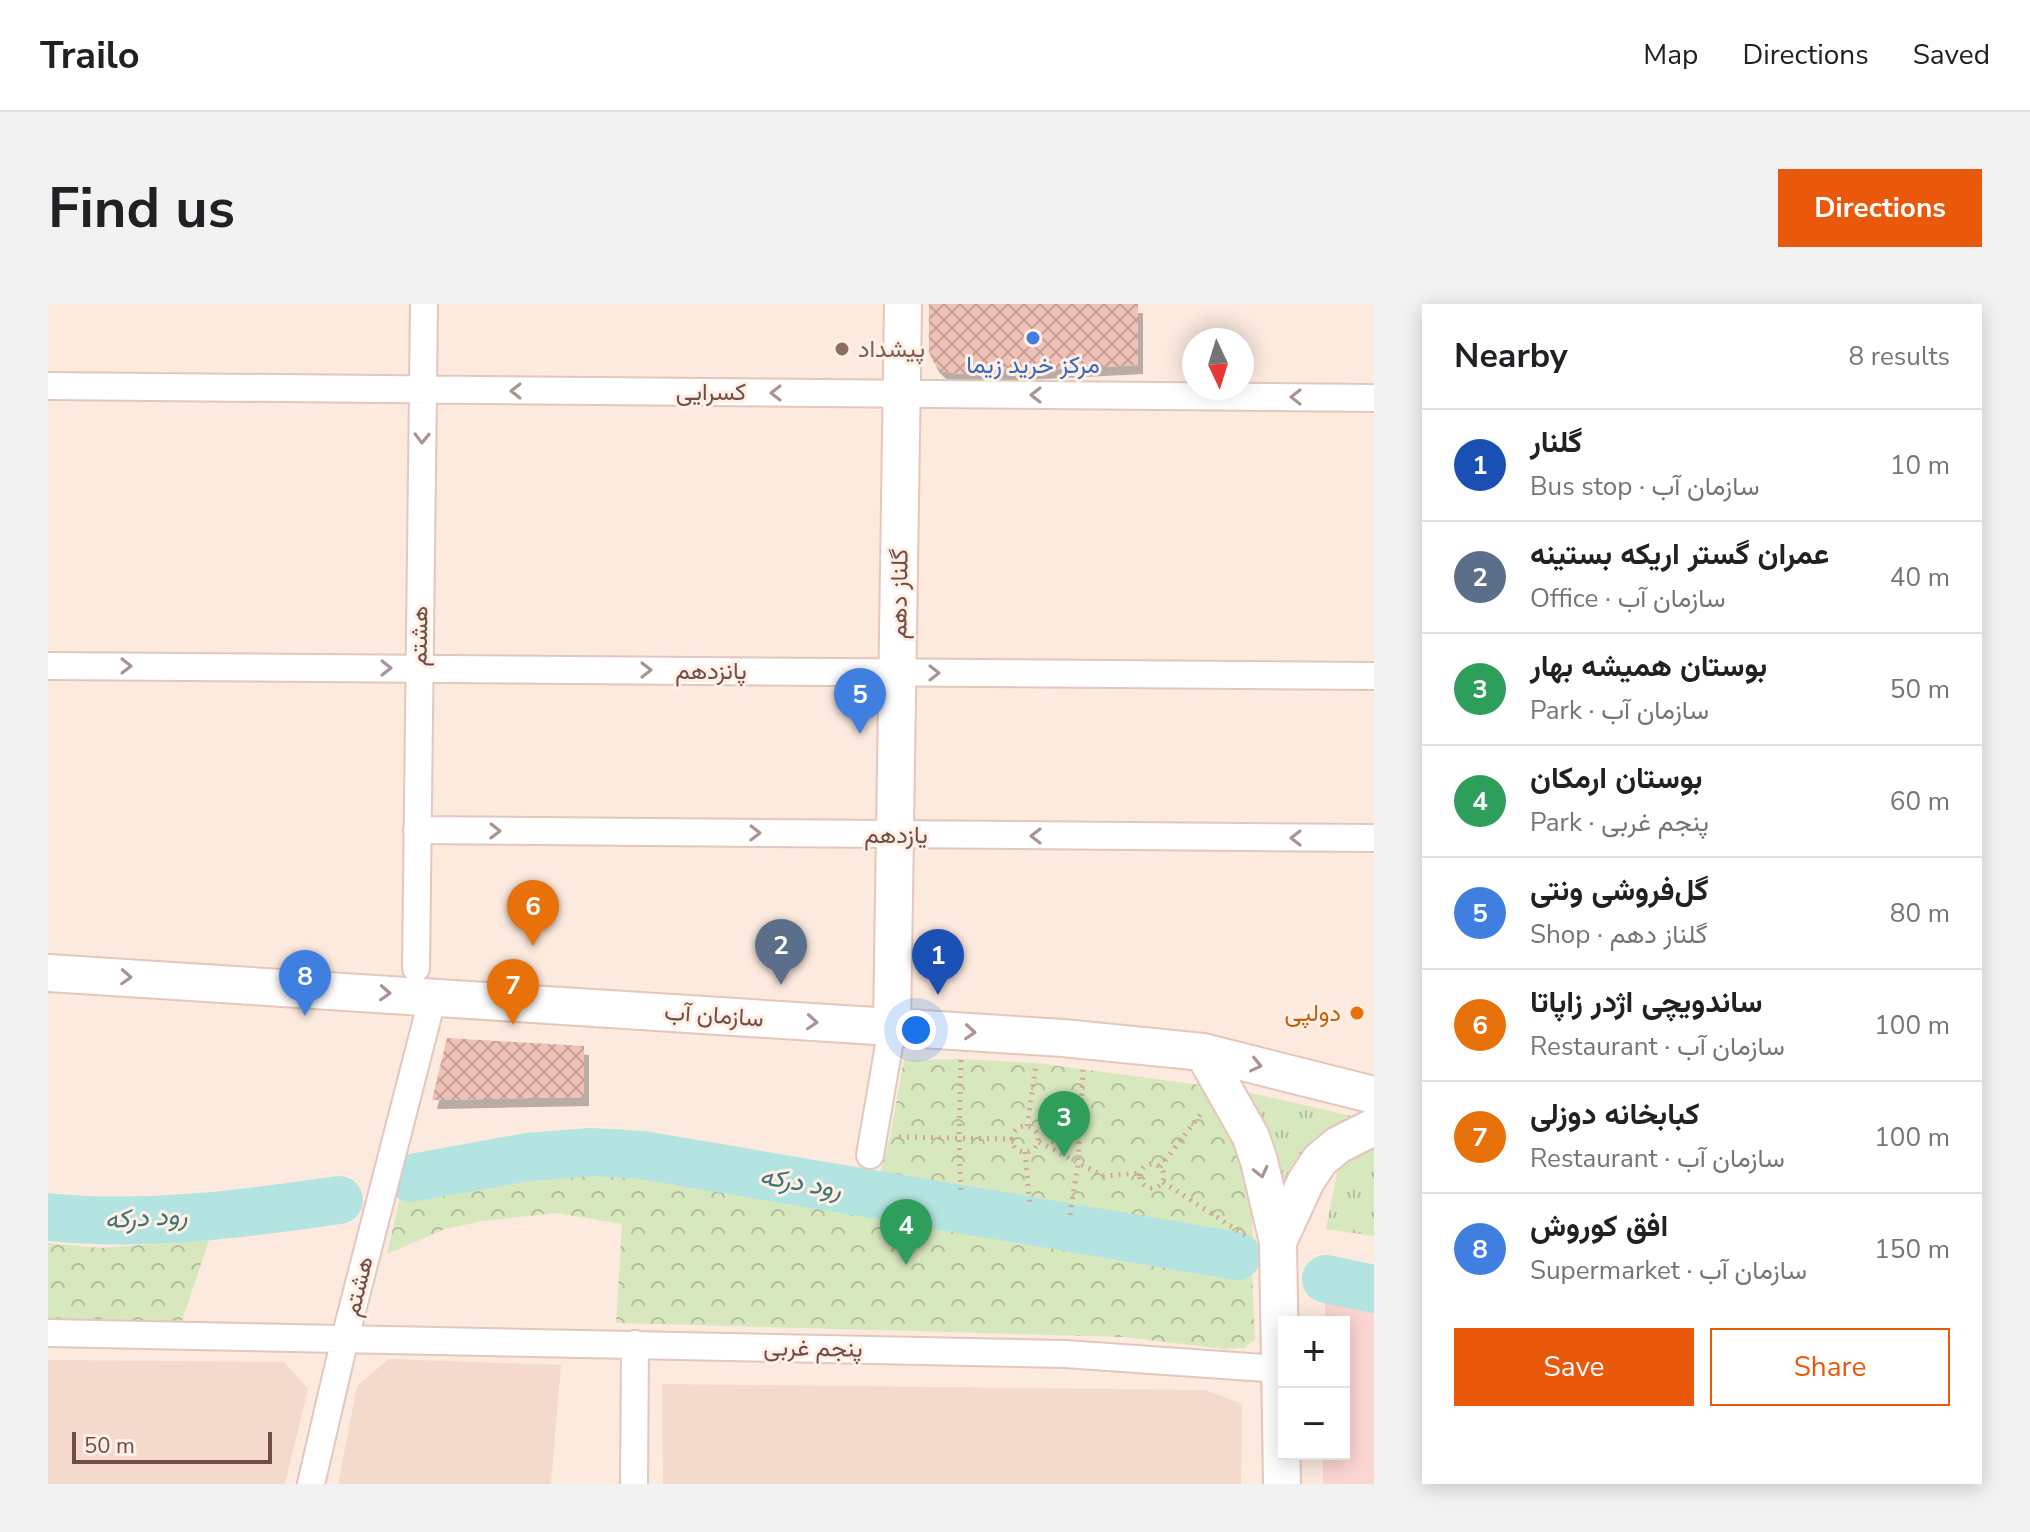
<!DOCTYPE html>
<meta charset="utf-8">
<style>
:root{--surface:#fff;--page:#f2f2f2;--text:#202124;--muted:#757577;--line:#e0e0e0;--accent:#ea580c}
body{margin:0;font-family:"Nunito Sans",Vazirmatn,sans-serif;background:var(--page);color:var(--text)}
.controls{position:absolute;right:24px;bottom:24px;display:grid;overflow:hidden;border-radius:0px;box-shadow:0 4px 20px #0003}
.controls button{width:72px;height:72px;display:grid;place-items:center;padding:0;border:0;border-bottom:2px solid var(--line);background:var(--surface);color:var(--text);font:40px sans-serif}
.compass{position:absolute;left:1134px;top:24px;width:72px;height:72px;border-radius:50%;background:var(--surface);box-shadow:0 4px 20px #0003;rotate:176deg}
.scale{position:absolute;left:24px;bottom:20px;width:200px;box-sizing:border-box;padding-left:8px;border:4px solid #714d47;border-top:0;font-size:22px;line-height:28px;white-space:nowrap;color:#714d47;-webkit-text-stroke:6px #ffefe4;paint-order:stroke}
.you{position:absolute;left:868px;top:726px;width:28px;height:28px;margin:-20px;border:6px solid #fff;border-radius:50%;background:#1a73e8;box-shadow:0 0 0 12px #1a73e833}
.badge{display:grid;place-items:center;width:52px;height:52px;border-radius:50%;background:var(--accent);color:#fff;font-size:26px;font-weight:700}
.pin{position:absolute;translate:-50% -66px;filter:drop-shadow(0 2px 4px #0008)}
.pin::after{content:'';position:absolute;top:42px;width:28px;height:24px;background:inherit;clip-path:polygon(0 0,100% 0,50% 100%)}
.list{margin:0;padding:0;list-style:none}
h2{display:flex;justify-content:space-between;align-items:center;height:104px;margin:0;padding:0 32px;font-size:34px}
h2 small{font-size:26px;font-weight:400;color:var(--muted)}
.list li{display:grid;grid-template-columns:52px 1fr auto;gap:24px;align-items:center;box-sizing:border-box;height:112px;padding:0 32px;border-top:2px solid var(--line)}
.list b{display:block;font-size:30px;white-space:nowrap}
.list p{margin:0;font-size:26px;white-space:nowrap;color:var(--muted)}
.list em{font-size:26px;font-style:normal;color:var(--muted)}
.actions{display:flex;gap:16px;padding:24px 32px}
.actions a{flex:1;padding:18px 0;border:2px solid var(--accent);border-radius:0px;text-align:center;font-size:28px;color:var(--accent)}
.actions .main{background:var(--accent);color:#fff}
.map{position:relative;flex:none;width:1326px;height:1180px;overflow:hidden;border-radius:0px}
header{display:flex;align-items:center;gap:48px;box-sizing:border-box;height:112px;padding:0 40px;background:var(--surface);border-bottom:2px solid var(--line)}
header strong{font-size:38px}
nav{display:flex;gap:44px;margin-inline-start:auto;font-size:28px}
.intro{display:flex;align-items:center;justify-content:space-between;box-sizing:border-box;height:192px;padding:0 48px}
h1{margin:0;font-size:56px}
.button{padding:20px 36px;border-radius:0px;background:var(--accent);color:#fff;font-size:28px;font-weight:700}
main{display:flex;gap:48px;padding:0 48px}
aside{flex:1;background:var(--surface);border-radius:0px;box-shadow:0 4px 20px #0003}
.map>svg:first-child{display:block}
.residential{fill:#f3dacd}
.commercial{fill:#fcd6d2}
.grass{fill:url(#grass-tufts)}
.forest{fill:url(#forest-crowns)}
.lines{fill:none;stroke-linecap:round;stroke-linejoin:round}
.river{stroke:#b4e4e1;stroke-width:48}
.building{fill:url(#building-cross-hatch);filter:url(#shadow)}
.street-casing{stroke:#e1c7be;stroke-width:30}
.secondary-casing{stroke:#e6c6bb;stroke-width:40}
.path{stroke:#d4a59b;stroke-width:5;stroke-dasharray:2 6;stroke-linecap:butt}
.street{stroke:#fff;stroke-width:26}
.secondary{stroke:#fff;stroke-width:36}
.oneway{stroke:#aa9491}
.shop-dot{fill:#3f7fe0;stroke:#ffefe4;stroke-width:3}
.education-dot{fill:#8d6e63;stroke:#ffefe4;stroke-width:3}
.food-dot{fill:#e8710a;stroke:#ffefe4;stroke-width:3}
.labels{text-anchor:middle;stroke-width:6;stroke-linejoin:round;paint-order:stroke}
.education-label{font-size:24px;fill:#785e54;stroke:#ffefe4;text-anchor:start}
.shop-label{font-size:24px;fill:#366cbe;stroke:#ffefe4}
.street-label{font-size:24px;fill:#714d47;stroke:#ffefe4}
.food-label{font-size:24px;fill:#c56008;stroke:#ffefe4;text-anchor:end}
.water-label{font-size:26px;font-style:italic;fill:#3c7775;stroke:#ffefe4}
</style>
<header>
<strong>Trailo</strong>
<nav><a>Map</a><a>Directions</a><a>Saved</a></nav>
</header>
<div class="intro"><h1>Find us</h1><a class="button">Directions</a></div>
<main>
<div class="map">
<svg width="1326" height="1180" viewBox="0 0 1326 1180">
<defs>
<pattern id="grass-tufts" width="24" height="20" patternUnits="userSpaceOnUse" patternTransform="scale(2)"><rect width="24" height="20" fill="#d8e8be"/><path d="M3 7l-1-3M5 7V3M7 7l1-3M15 17l-1-3M17 17v-4M19 17l1-3" fill="none" stroke="#b4be9c"/></pattern>
<pattern id="forest-crowns" width="20" height="18" patternUnits="userSpaceOnUse" patternTransform="scale(2)"><rect width="20" height="18" fill="#d8e8be"/><path d="M2 6a3 3 0 1 1 6 0M12 15a3 3 0 1 1 6 0" fill="none" stroke="#b4be9c"/></pattern>
<pattern id="building-cross-hatch" width="8" height="8" patternUnits="userSpaceOnUse" patternTransform="scale(2)"><rect width="8" height="8" fill="#f0c2b7"/><path d="M0 0l8 8M0 8l8-8" fill="none" stroke="#c7a097"/></pattern>
<filter id="shadow"><feDropShadow dx="5" dy="9" stdDeviation="0" flood-color="#0004"/></filter>
</defs>
<rect width="100%" height="100%" fill="#fceadf"/>
<path class="residential" d="M341 1055 513 1061 503 1180H290L309 1082Z
M0 1056 236 1058 260 1085 237 1180H0Z
M614 1080 1158 1086 1194 1100 1193 1180H615Z"/>
<path class="commercial" d="M1277 992 1326 1005V1180H1275V1150H1296V1018H1277Z"/>
<path class="grass" d="M1195 787 1308 813 1233 909Z
M1326 844V932L1278 925 1290 864Z"/>
<path class="forest" d="M913 755 988 759 1152 781 1188 826 1202 874 1205 936 1190 941 830 877 842 833 856 756Z
M585 862 1204 971 1207 1035 1196 1044 1177 1045 1075 1033 568 1019 574 920 508 909 435 917 397 925 339 950 352 893C415 861 515 863 585 862Z
M161 936 133 1020 0 1016V939L53 944Z"/>
<g class="lines">
<path class="river" d="M363 874 480 853 543 848 594 851 1189 952
M0 913C97 923 195 910 291 896
M1278 975 1326 985"/>
</g>
<path class="building" d="M881 0H1090V61L912 70 894 67 886 59 881 48Z
M399 734 536 742V793L384 796Z"/>
<g class="lines">
<g class="street-casing">
<path id="street" d="M0 82 1326 94
M0 362 1326 372
M369 526 1326 534
M368 664 376 0
M822 851 844 724
M0 1029 1017 1050 1232 1065
M263 1180 297 1034 385 692
M586 1180 587 1040"/>
</g>
<g class="secondary-casing">
<path id="secondary" d="M0 669 1015 734 1155 748 1326 791
M844 724 855 0
M1155 748 1203 833 1211 857 1230 938
M1234 1180 1230 938 1258 877 1272 856 1290 841 1326 823"/>
</g>
<path class="path" d="M913 756 911 834 913 891
M964 835a13 13 0 1 1 26 0a13 13 0 1 1-26 0Z
M979 822 988 760
M851 833 964 835
M991 838 1055 872 1092 869
M977 848 982 903
M1092 872a12 12 0 1 1 24 0a12 12 0 1 1-24 0Z
M1112 863 1155 807
M1115 878 1198 932
M1022 911 1030 860 1035 766"/>
<use href="#street" class="street"/>
<use href="#secondary" class="secondary"/>
</g>
<defs><path id="oneway-chevron" d="M-2-3.5L2.5 0L-2 3.5" fill="none" stroke-width="1.6" stroke-linecap="round" stroke-linejoin="round" transform="scale(2)"/></defs>
<g class="oneway">
<use href="#oneway-chevron" transform="translate(468 87) rotate(-180)"/>
<use href="#oneway-chevron" transform="translate(728 89) rotate(-180)"/>
<use href="#oneway-chevron" transform="translate(988 91) rotate(-180)"/>
<use href="#oneway-chevron" transform="translate(1248 93) rotate(-180)"/>
<use href="#oneway-chevron" transform="translate(374 134) rotate(91)"/>
<use href="#oneway-chevron" transform="translate(78 362)"/>
<use href="#oneway-chevron" transform="translate(338 364)"/>
<use href="#oneway-chevron" transform="translate(598 366)"/>
<use href="#oneway-chevron" transform="translate(886 369)"/>
<use href="#oneway-chevron" transform="translate(447 527) rotate(1)"/>
<use href="#oneway-chevron" transform="translate(707 529) rotate(1)"/>
<use href="#oneway-chevron" transform="translate(988 532) rotate(-180)"/>
<use href="#oneway-chevron" transform="translate(1248 534) rotate(-180)"/>
<use href="#oneway-chevron" transform="translate(78 673) rotate(3)"/>
<use href="#oneway-chevron" transform="translate(337 689) rotate(3)"/>
<use href="#oneway-chevron" transform="translate(764 718) rotate(4)"/>
<use href="#oneway-chevron" transform="translate(922 728) rotate(4)"/>
<use href="#oneway-chevron" transform="translate(1208 761) rotate(13)"/>
<use href="#oneway-chevron" transform="translate(1213 868) rotate(77)"/>
</g>
<circle class="shop-dot" cx="985" cy="34" r="8"/>
<circle class="education-dot" cx="794" cy="45" r="8"/>
<circle class="food-dot" cx="1309" cy="709" r="8"/>
<g class="labels">
<g class="education-label">
<text x="810" y="53">پیشداد</text>
</g>
<g class="shop-label">
<text x="985" y="69">مرکز خرید زیما</text>
</g>
<g class="street-label">
<text x="663" y="96">کسرایی</text>
<text transform="translate(851 290) rotate(-89)" y="8">گلناز دهم</text>
<text transform="translate(371 332) rotate(-89)" y="8">هشتم</text>
<text x="663" y="375">پانزدهم</text>
<text x="848" y="539">یازدهم</text>
<text transform="translate(666 711) rotate(4)" y="8">سازمان آب</text>
<text transform="translate(310 982) rotate(-76)" y="8">هشتم</text>
<text transform="translate(765 1044) rotate(1)" y="8">پنجم غربی</text>
</g>
<g class="food-label">
<text x="1293" y="717">دولپی</text>
</g>
<g class="water-label">
<text transform="translate(753 878) rotate(10)" y="9">رود درکه</text>
<text transform="translate(98 913) rotate(-3)" y="9">رود درکه</text>
</g>
</g>
</svg>
<div class="controls">
<button>+</button>
<button>−</button>
</div>
<svg class="compass" viewBox="-18 -18 36 36"><path d="M0-13l5 13h-10z" fill="#e53935"/><path d="M0 13l5-13h-10z" fill="#757577"/></svg>
<div class="scale">50 m</div>
<div class="you"></div>
<div class="pin badge" style="left:890px;top:691px;background:#1a4fb4">1</div>
<div class="pin badge" style="left:733px;top:681px;background:#5c6f8a">2</div>
<div class="pin badge" style="left:1016px;top:853px;background:#2e9e5b">3</div>
<div class="pin badge" style="left:858px;top:961px;background:#2e9e5b">4</div>
<div class="pin badge" style="left:812px;top:430px;background:#3f7fe0">5</div>
<div class="pin badge" style="left:485px;top:642px;background:#e8710a">6</div>
<div class="pin badge" style="left:465px;top:721px;background:#e8710a">7</div>
<div class="pin badge" style="left:257px;top:712px;background:#3f7fe0">8</div>
</div>
<aside>
<h2>Nearby<small>8 results</small></h2>
<ul class="list">
<li><span class="badge" style="background:#1a4fb4">1</span><div><b>گلنار</b><p>Bus stop · سازمان آب</p></div><em>10 m</em></li>
<li><span class="badge" style="background:#5c6f8a">2</span><div><b>عمران گستر اریکه بستینه</b><p>Office · سازمان آب</p></div><em>40 m</em></li>
<li><span class="badge" style="background:#2e9e5b">3</span><div><b>بوستان همیشه بهار</b><p>Park · سازمان آب</p></div><em>50 m</em></li>
<li><span class="badge" style="background:#2e9e5b">4</span><div><b>بوستان ارمکان</b><p>Park · پنجم غربی</p></div><em>60 m</em></li>
<li><span class="badge" style="background:#3f7fe0">5</span><div><b>گل‌فروشی ونتی</b><p>Shop · گلناز دهم</p></div><em>80 m</em></li>
<li><span class="badge" style="background:#e8710a">6</span><div><b>ساندویچی اژدر زاپاتا</b><p>Restaurant · سازمان آب</p></div><em>100 m</em></li>
<li><span class="badge" style="background:#e8710a">7</span><div><b>کبابخانه دوزلی</b><p>Restaurant · سازمان آب</p></div><em>100 m</em></li>
<li><span class="badge" style="background:#3f7fe0">8</span><div><b>افق کوروش</b><p>Supermarket · سازمان آب</p></div><em>150 m</em></li>
</ul>
<div class="actions"><a class="main">Save</a><a>Share</a></div>
</aside>
</main>
